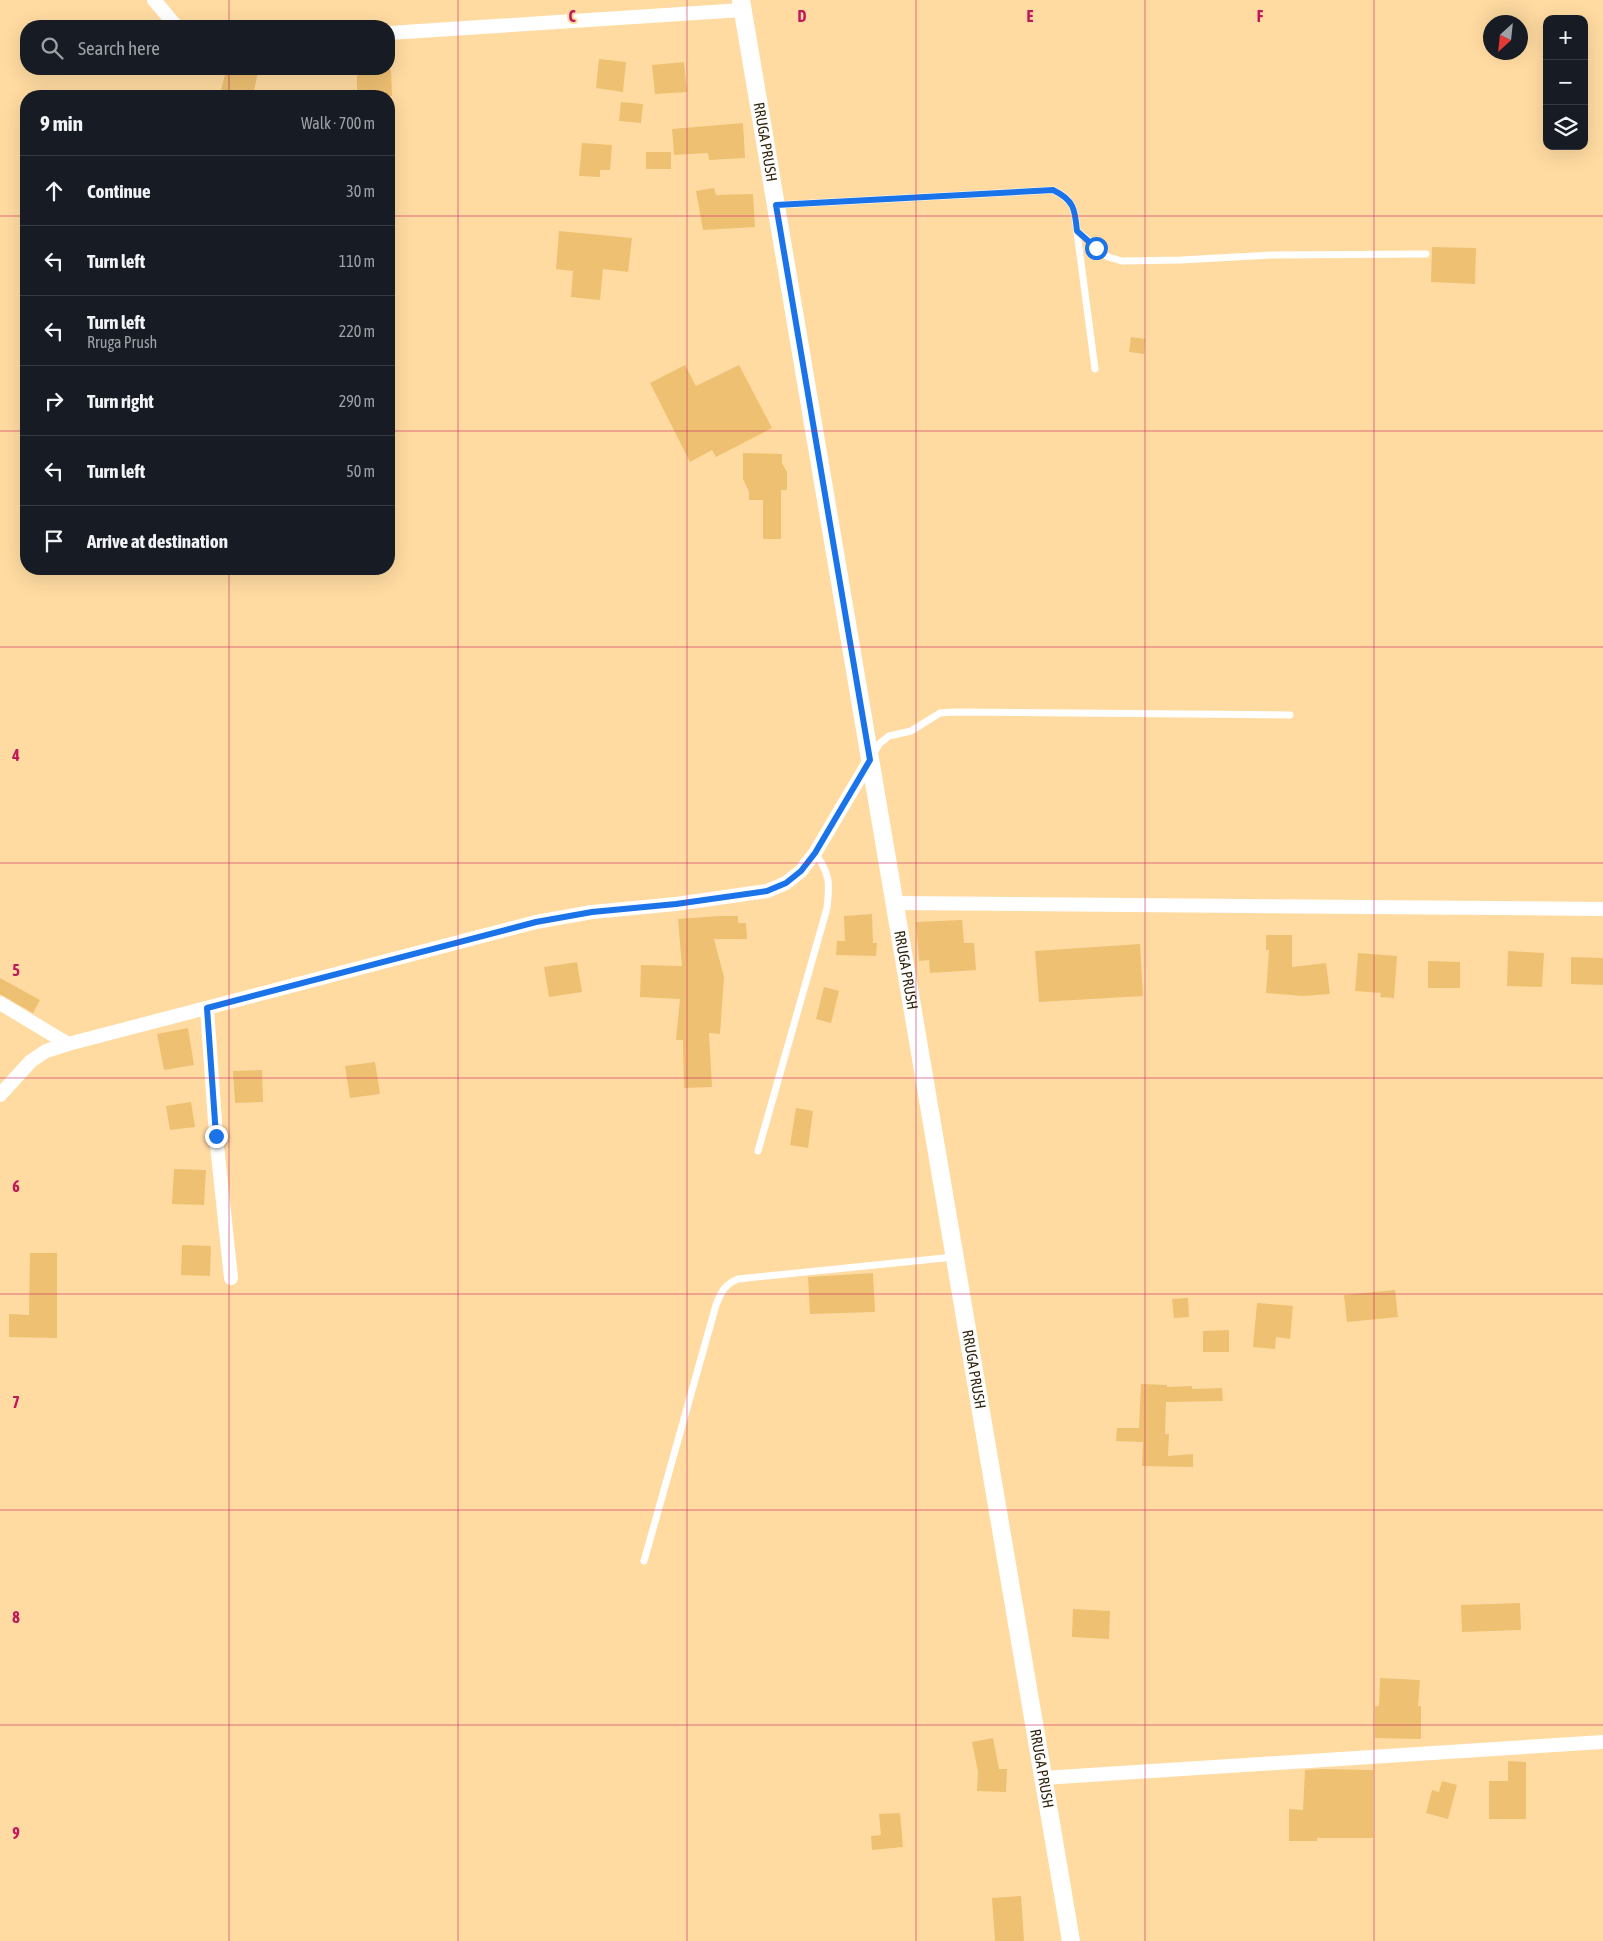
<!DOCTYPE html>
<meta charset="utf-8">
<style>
:root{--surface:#171b24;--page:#242831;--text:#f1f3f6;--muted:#9ea1a6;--line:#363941}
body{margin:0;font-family:"Asap Condensed",sans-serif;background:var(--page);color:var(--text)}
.controls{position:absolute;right:15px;top:15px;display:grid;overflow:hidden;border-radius:10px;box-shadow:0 5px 20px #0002}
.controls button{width:45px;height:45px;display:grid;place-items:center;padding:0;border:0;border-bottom:1px solid var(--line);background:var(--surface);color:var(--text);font:25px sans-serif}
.compass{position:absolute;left:1483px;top:15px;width:45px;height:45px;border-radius:50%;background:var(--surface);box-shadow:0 5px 20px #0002;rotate:207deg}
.stop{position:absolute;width:15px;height:15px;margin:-11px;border:4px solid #1a73e8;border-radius:50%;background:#fff}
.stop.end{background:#1a73e8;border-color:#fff;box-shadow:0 1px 5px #0008}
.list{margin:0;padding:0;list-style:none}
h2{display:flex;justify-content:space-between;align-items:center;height:65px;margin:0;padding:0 20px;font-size:21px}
h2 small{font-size:16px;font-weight:400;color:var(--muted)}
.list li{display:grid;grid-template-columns:32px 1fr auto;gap:15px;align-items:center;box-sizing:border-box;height:70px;padding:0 20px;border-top:1px solid var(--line)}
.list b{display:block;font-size:19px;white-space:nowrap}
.list p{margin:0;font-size:16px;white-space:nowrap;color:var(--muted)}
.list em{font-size:16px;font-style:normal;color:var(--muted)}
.icon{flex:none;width:28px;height:28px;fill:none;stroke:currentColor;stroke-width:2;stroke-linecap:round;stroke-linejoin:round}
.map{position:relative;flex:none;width:1603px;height:1941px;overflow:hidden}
.search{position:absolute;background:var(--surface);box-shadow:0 5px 20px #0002;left:20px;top:20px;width:375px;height:55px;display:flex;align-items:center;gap:12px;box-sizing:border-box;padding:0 18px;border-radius:20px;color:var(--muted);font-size:19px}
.panel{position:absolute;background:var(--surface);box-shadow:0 5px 20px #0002;left:20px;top:90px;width:375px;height:485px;border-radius:20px}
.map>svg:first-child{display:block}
.building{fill:#eec072}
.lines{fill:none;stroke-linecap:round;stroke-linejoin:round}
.service{stroke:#fff;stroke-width:7}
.minor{stroke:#fff;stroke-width:14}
.tertiary{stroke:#fff;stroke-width:18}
.route{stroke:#1a73e8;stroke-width:6}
.grid{fill:none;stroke:#c2185b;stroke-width:1;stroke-opacity:0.55}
.labels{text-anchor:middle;stroke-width:4;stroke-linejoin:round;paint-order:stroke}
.street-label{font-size:15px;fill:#31240c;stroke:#ffdba1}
.grid-label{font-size:16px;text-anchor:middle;font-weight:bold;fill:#c2185b;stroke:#ffdba1;stroke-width:4;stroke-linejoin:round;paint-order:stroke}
</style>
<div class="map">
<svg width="1603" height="1941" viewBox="0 0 1603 1941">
<rect width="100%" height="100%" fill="#ffdba1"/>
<path class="building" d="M599 59 626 62 623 92 596 88Z
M684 62 687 92 655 94 652 65Z
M226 69H245L258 71 253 96H220Z
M391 70 392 96H357V71Z
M621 102 643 104 641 123 619 121Z
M743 123 745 158 709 160 708 153 674 155 672 129Z
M582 143 612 145 610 170H600V177L579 176Z
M646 152H671V169H646Z
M714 188 716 195 753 194 755 227 703 230 696 191Z
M559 231 632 238 628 272 603 269 600 300 571 297 573 271 556 269Z
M1432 247 1476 248 1475 284 1431 282Z
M1131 337 1145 339 1144 354 1129 352Z
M685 365 696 386 739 365 772 428 716 457 712 450 690 462 650 383Z
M743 453 782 454V463L787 472V490H781V539H763V500H749V492L743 479Z
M872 914 873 943H877L876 956 836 955 837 941H845L844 916Z
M719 916H738V923H746L747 939H714L724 977 720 1034 709 1033 712 1087 684 1088 683 1040H676L680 999 640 997 641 965 682 966 678 919Z
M962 920 964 943H974L976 970 930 973 929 960 919 961 916 922Z
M1266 935H1292V967L1326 963 1330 994 1303 996 1266 993 1269 950H1266Z
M1140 944 1143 996 1039 1002 1035 951Z
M1508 951 1544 953 1542 987 1507 986Z
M1358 953 1397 956 1394 998 1380 997 1381 993 1355 991Z
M1571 957 1603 958V985L1571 984Z
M1428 961 1460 962V988H1428Z
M577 962 582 992 549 997 544 967Z
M0 978 40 1000 33 1013 0 994Z
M824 987 839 991 831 1023 816 1019Z
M188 1028 194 1065 164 1070 157 1034Z
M375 1062 380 1094 350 1098 345 1066Z
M262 1070 263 1102 235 1103 233 1071Z
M191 1102 195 1127 170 1130 166 1106Z
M796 1108 813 1111 808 1148 790 1145Z
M174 1169 206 1170 204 1205 172 1204Z
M182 1245 211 1246 210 1276 181 1275Z
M30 1253H57V1338L9 1337V1314L29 1315Z
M873 1273 875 1312 810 1314 808 1277Z
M1395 1290 1398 1317 1347 1322 1344 1295Z
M1188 1298 1189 1317 1174 1318 1172 1299Z
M1257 1303 1293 1306 1290 1339 1276 1337 1275 1349 1253 1347Z
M1229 1330V1352H1203V1331Z
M1141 1384 1167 1385V1387L1192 1386V1389L1222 1388 1223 1401 1166 1402 1165 1434H1169L1168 1456 1193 1454V1467L1142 1466 1143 1442 1116 1441 1117 1428H1139Z
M1520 1603 1521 1630 1462 1632 1461 1605Z
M1073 1609 1110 1611 1109 1639 1072 1637Z
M1380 1678 1420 1680 1418 1706H1421V1739L1375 1738V1706H1379Z
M993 1738 999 1769H1007L1006 1792 977 1791 978 1772 972 1742Z
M1508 1761 1526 1762V1819H1489V1781H1508Z
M1320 1769 1373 1770V1838H1317V1841H1289V1809L1303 1810 1305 1770Z
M1442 1781 1457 1785 1448 1819 1426 1813 1432 1790 1439 1792Z
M900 1813 903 1847 872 1850 871 1836 881 1835 879 1814Z
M1021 1896 1024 1941H995L992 1898Z"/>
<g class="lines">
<path class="service" d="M776 205 1053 190C1074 200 1075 209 1077 231L1108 257 1122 261 1181 260 1272 255 1426 254
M1077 232 1095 369
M873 755 879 744 889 736 911 731 940 713 954 712 1290 715
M758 1151 827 908C830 883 830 874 815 853
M644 1561 716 1305C721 1292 725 1284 738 1279L954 1257"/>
<path class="minor" d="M154 0 176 26
M389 33 742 10
M894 903 1603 909
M0 1003 68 1044
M207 1008 216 1136 231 1278
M0 1095 31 1061 46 1051 68 1044 536 922 592 912 676 904 767 891 786 883 801 871 815 853 870 760
M1043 1778 1603 1742"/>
<path class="tertiary" id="s1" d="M741 0 1071 1941"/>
</g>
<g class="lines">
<path class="route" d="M216 1136 207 1008 536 922 592 912 676 904 767 891 786 883 801 871 815 853 870 760 776 205 1053 190C1074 200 1075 209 1077 231L1096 248"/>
</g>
<path class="grid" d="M229 0V26M458 0V1941M687 0V1941M916 0V1941M1145 0V1941M1374 0V1941M229 69V96M0 216H26M389 216H1603M0 431H26M389 431H1603M229 569V1941M0 647H1603M0 863H1603M0 1078H1603M0 1294H1603M0 1510H1603M0 1725H1603"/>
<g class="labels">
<g class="street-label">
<text dy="5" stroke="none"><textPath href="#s1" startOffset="144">RRUGA PRUSH</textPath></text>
<text dy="5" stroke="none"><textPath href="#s1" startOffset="984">RRUGA PRUSH</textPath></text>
<text dy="5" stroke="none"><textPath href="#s1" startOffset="1389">RRUGA PRUSH</textPath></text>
<text dy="5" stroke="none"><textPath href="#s1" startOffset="1794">RRUGA PRUSH</textPath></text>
</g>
</g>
<g class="grid-label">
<text x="572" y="22">C</text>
<text x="802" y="22">D</text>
<text x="1030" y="22">E</text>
<text x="1260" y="22">F</text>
<text x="16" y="761">4</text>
<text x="16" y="976">5</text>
<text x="16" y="1192">6</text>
<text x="16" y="1408">7</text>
<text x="16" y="1623">8</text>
<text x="16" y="1839">9</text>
</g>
</svg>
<div class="controls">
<button>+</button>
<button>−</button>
<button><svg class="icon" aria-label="layers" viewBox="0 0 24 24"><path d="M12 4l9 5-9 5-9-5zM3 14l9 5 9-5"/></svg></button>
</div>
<svg class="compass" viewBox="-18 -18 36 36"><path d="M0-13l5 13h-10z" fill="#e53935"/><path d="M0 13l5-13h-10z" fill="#9ea1a6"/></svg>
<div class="stop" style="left:1096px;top:248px"></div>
<div class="stop end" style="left:216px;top:1136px"></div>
<div class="search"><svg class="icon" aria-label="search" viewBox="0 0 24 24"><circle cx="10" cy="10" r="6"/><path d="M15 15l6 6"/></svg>Search here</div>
<section class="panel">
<h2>9 min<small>Walk · 700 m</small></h2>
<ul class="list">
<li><svg class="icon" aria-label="ahead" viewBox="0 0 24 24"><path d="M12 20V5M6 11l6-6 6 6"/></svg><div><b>Continue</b></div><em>30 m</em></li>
<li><svg class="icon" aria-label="left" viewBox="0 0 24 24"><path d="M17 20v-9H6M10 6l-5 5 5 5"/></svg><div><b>Turn left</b></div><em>110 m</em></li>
<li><svg class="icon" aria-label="left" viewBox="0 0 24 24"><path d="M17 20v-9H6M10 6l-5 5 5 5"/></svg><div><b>Turn left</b><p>Rruga Prush</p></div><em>220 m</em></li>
<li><svg class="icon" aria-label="right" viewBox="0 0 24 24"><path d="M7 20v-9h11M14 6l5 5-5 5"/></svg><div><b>Turn right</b></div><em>290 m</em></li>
<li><svg class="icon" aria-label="left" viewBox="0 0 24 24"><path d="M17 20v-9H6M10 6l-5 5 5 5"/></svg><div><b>Turn left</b></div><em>50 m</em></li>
<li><svg class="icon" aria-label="arrive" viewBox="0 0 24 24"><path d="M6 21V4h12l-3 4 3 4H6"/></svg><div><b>Arrive at destination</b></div></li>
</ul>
</section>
</div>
